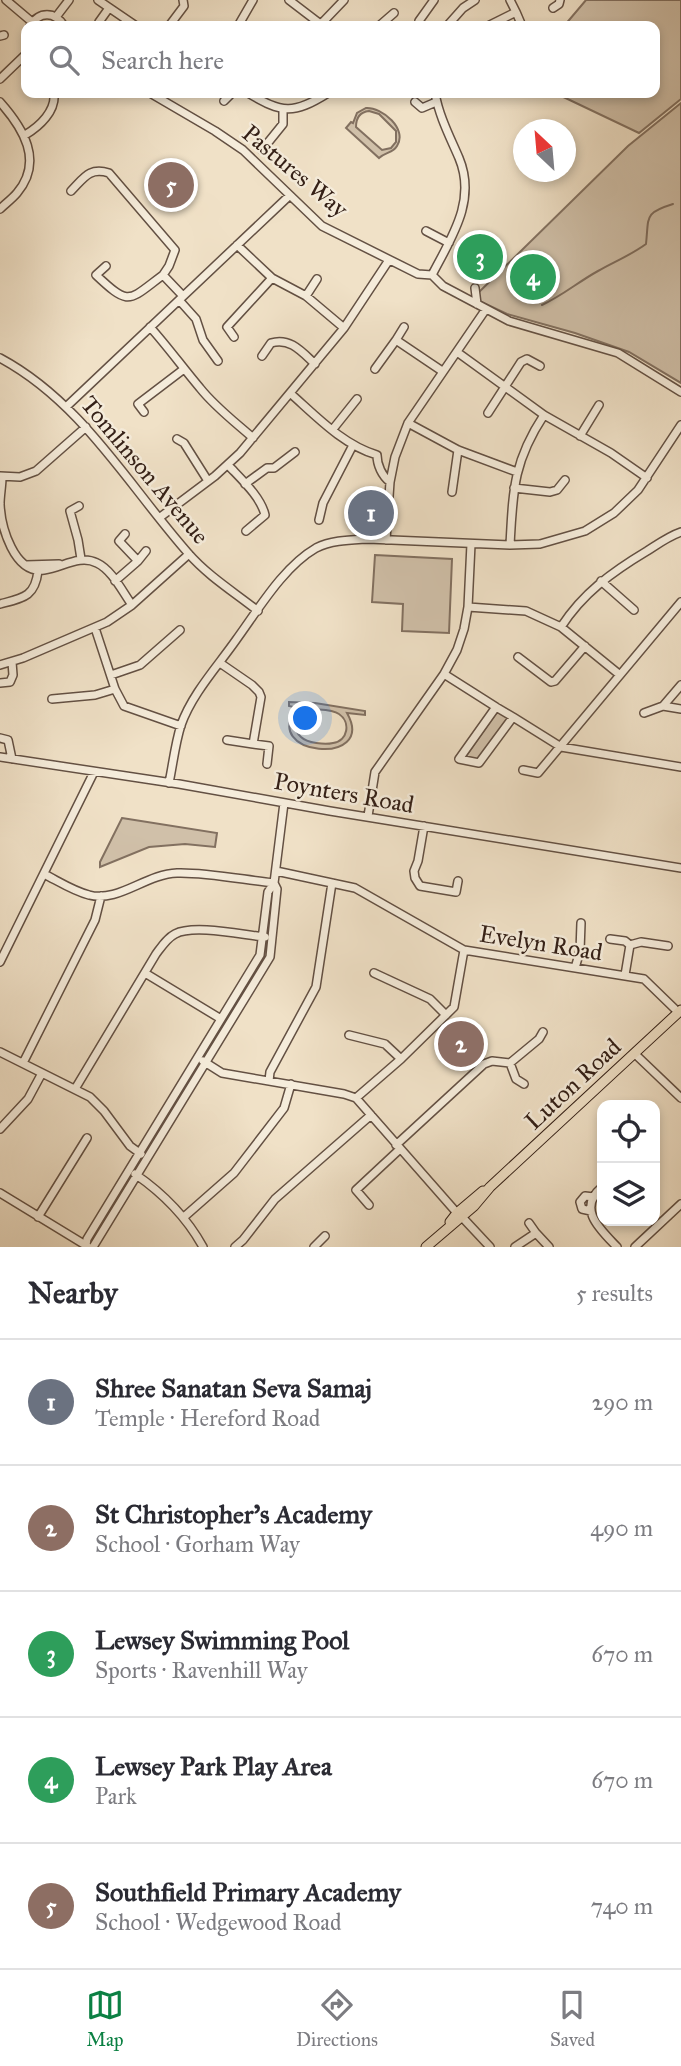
<!DOCTYPE html>
<meta charset="utf-8">
<style>
:root{--surface:#fff;--page:#f7f7f7;--text:#2b2b33;--muted:#7c7c81;--line:#e1e1e2;--accent:#0b8043}
body{margin:0;font-family:"IM FELL Great Primer",serif;background:var(--page);color:var(--text)}
.controls{position:absolute;right:21px;bottom:21px;display:grid;overflow:hidden;border-radius:14px;box-shadow:0 4px 10px #0003}
.controls button{width:63px;height:63px;display:grid;place-items:center;padding:0;border:0;border-bottom:2px solid var(--line);background:var(--surface);color:var(--text);font:35px sans-serif}
.compass{position:absolute;left:513px;top:119px;width:63px;height:63px;border-radius:50%;background:var(--surface);box-shadow:0 4px 10px #0003;rotate:334deg}
.you{position:absolute;left:306px;top:719px;width:24px;height:24px;margin:-18px;border:5px solid #fff;border-radius:50%;background:#1a73e8;box-shadow:0 0 0 10px #1a73e833}
.badge{display:grid;place-items:center;width:46px;height:46px;border-radius:50%;background:var(--accent);color:#fff;font-size:23px;font-weight:700}
.pin{position:absolute;translate:-50% -50%;border:4px solid #fff;box-shadow:0 2px 7px #0006}
.list{margin:0;padding:0;list-style:none}
h2{display:flex;justify-content:space-between;align-items:center;height:91px;margin:0;padding:0 28px;font-size:30px}
h2 small{font-size:23px;font-weight:400;color:var(--muted)}
.list li{display:grid;grid-template-columns:46px 1fr auto;gap:21px;align-items:center;box-sizing:border-box;height:126px;padding:0 28px;border-top:2px solid var(--line)}
.list b{display:block;font-size:26px;white-space:nowrap}
.list p{margin:0;font-size:23px;white-space:nowrap;color:var(--muted)}
.list em{font-size:23px;font-style:normal;color:var(--muted)}
.icon{flex:none;width:38px;height:38px;fill:none;stroke:currentColor;stroke-width:2;stroke-linecap:round;stroke-linejoin:round}
.map{position:relative;flex:none;width:681px;height:1247px;overflow:hidden}
.search{position:absolute;background:var(--surface);box-shadow:0 4px 10px #0003;left:21px;right:21px;top:21px;height:77px;display:flex;align-items:center;gap:18px;box-sizing:border-box;padding:0 24px;border-radius:14px;color:var(--muted);font-size:26px}
.sheet{height:721px;background:var(--surface)}
nav{display:flex;justify-content:space-around;align-items:center;box-sizing:border-box;height:98px;border-top:2px solid var(--line);background:var(--surface);font-size:19px;color:var(--muted)}
nav a{display:grid;justify-items:center;gap:4px}
nav .on{color:var(--accent)}
.map>svg:first-child{display:block}
.green{fill:#d0c0a9;stroke:#827060;stroke-width:2;fill-rule:evenodd}
.lines{fill:none;stroke-linecap:round;stroke-linejoin:round}
.stream{stroke:#7e6c5d;stroke-width:2}
.minor-casing{stroke:#635043;stroke-width:10}
.major-casing{stroke:#342017;stroke-width:11}
.minor{stroke:#f5ecdb;stroke-width:7}
.major{stroke:#f0e1c7;stroke-width:9}
.labels{text-anchor:middle;stroke-width:5;stroke-linejoin:round;paint-order:stroke}
.street-label{font-size:24px;fill:#342017;stroke:#f5ecdb}
</style>
<div class="map">
<svg width="681" height="1247" viewBox="0 0 681 1247">
<rect width="100%" height="100%" fill="#f0e1c7"/>
<filter id="stains"><feTurbulence type="fractalNoise" baseFrequency=".00286" numOctaves="4"/><feColorMatrix values="0 0 0 0 .2 0 0 0 0 .09 0 0 0 0 .02 0 0 0 .5 -.17"/></filter>
<radialGradient id="worn" r=".72"><stop offset=".6" stop-color="#630" stop-opacity="0"/><stop offset="1" stop-color="#630" stop-opacity=".3"/></radialGradient>
<path class="green" d="M586 0H681V99L639 133 555 93H655V26H564Z
M681 103V383L629 352 575 333 507 314 473 298 628 146Z
M366 108C382 107 408 129 397 146 393 153 385 152 379 158L346 128 351 122 353 123 357 113ZM369 111 379 114 396 131V142L391 148 382 150 356 127C356 118 360 112 369 111Z
M481 240 498 254 482 270 477 265 472 270 462 260Z
M375 555 452 559 449 633 402 631 403 604 372 602Z
M289 702 315 703 365 711V715L347 713C378 768 257 755 298 708L289 706ZM312 709C320 710 332 709 339 714 351 722 348 741 333 743 325 745 307 743 301 737 289 726 299 711 312 709Z
M501 712 507 717 508 721 478 760 467 759 466 756 496 713Z
M122 818 217 833 215 847 185 844 149 847 100 867V862Z"/>
<g class="lines">
<path class="stream" d="M542 305C562 296 578 282 598 271 614 262 631 255 646 244 649 216 644 213 673 204"/>
<g class="minor-casing">
<path id="minor" d="M6 0 32 22
M98 0 136 26
M289 0 323 26
M553 8 559 4 560 0
M516 12 522 26
M56 17 69 0
M419 21 434 0
M99 22 109 8
M321 24 344 0
M30 26C39 11 55 11 64 26
M169 26 184 6 183 0
M238 26 253 0
M379 26 394 13
M447 26 463 8 475 0
M488 26 516 12 510 0
M0 36 4 35
M0 79 26 54
M150 93 215 131 243 150 322 226 418 274 432 275 443 286 509 321 618 353 681 392
M248 93C282 113 293 115 328 93
M224 101 232 93
M0 102C23 128 44 161 17 193 12 199 5 204 0 209
M415 102 422 108 436 102
M25 135C40 126 56 111 54 93
M262 150 283 124V109
M71 191C84 178 89 167 109 173L175 250 169 266 163 275 183 296
M426 231 449 243
M237 245 272 278 306 296 344 328
M106 266 96 275C130 307 128 301 163 275
M432 275C451 238 477 201 459 158 450 137 439 116 435 93
M475 288 477 304
M306 296 317 279
M179 300 196 319 203 340 218 361
M150 327C168 347 183 368 200 388 215 407 235 422 253 438
M404 327 396 340 442 371
M234 337 227 327 272 278
M457 352 544 415 611 453 647 478
M262 356 271 343C290 337 302 352 315 364
M0 358C82 402 128 485 188 553 208 576 234 592 258 611
M375 369 396 340
M290 393C316 416 343 445 377 455 377 465 382 476 390 482
M66 407 289 196
M144 412 138 404 184 369
M488 413 521 362 527 359 540 366
M408 423 458 450 517 472
M333 429 357 399
M580 436 599 405
M177 439 184 443 208 481
M228 465C241 479 261 497 265 515L246 531
M0 476 20 477 36 471 86 427
M2 477C2 486 0 495 0 504 1 527 14 574 44 570 62 568 79 554 97 563 112 570 122 591 132 605
M245 484 267 468H274L295 452
M514 488 550 492 557 490 565 480
M452 492 458 450
M79 506 70 511 78 540 81 559
M159 518 215 476 240 453 344 328 389 260
M319 520 323 503 353 445
M386 540 390 482 395 457 408 423 486 309
M510 545C513 491 513 462 544 415
M138 561 146 551
M26 565 59 564
M115 581 138 561 119 541 125 534
M601 581 634 610
M0 604C23 598 35 597 38 571
M468 607 526 611 561 627 620 675
M561 627C583 593 612 572 647 551 658 544 669 536 681 532
M95 628 115 689 124 706 181 726
M518 657 551 682 555 681 585 646
M220 663 252 685 259 692 261 697 253 744 227 740
M0 665 23 658 107 622 132 605 189 554
M444 674 496 707 459 759 479 763 513 717 561 747 681 767
M111 675 140 665 180 630
M0 683 10 682 13 675 12 662
M52 699 95 695 115 689
M663 706 681 709
M496 707 513 717
M644 713 663 706 681 685
M0 738 8 740 12 759
M253 744 269 746 267 764
M0 757 179 784 330 811 681 868
M523 770 538 773 681 602
M169 783C173 764 175 744 181 725 192 694 217 667 236 640 258 610 283 567 316 548 332 540 351 540 368 539L510 545 540 544 585 531 614 513 638 490 681 425
M368 816 375 772 444 674 457 650 464 629 468 607 471 544
M424 826 418 861 414 871 415 878 420 886 456 892 458 881
M276 871 355 888 464 950 644 979 678 1012
M44 874C58 881 73 891 89 895 118 903 146 874 177 873 205 872 245 880 274 883
M610 939 625 941 630 945 641 942 668 946
M0 962 94 772
M575 968 580 951 581 923
M145 973 221 1019
M374 973 430 999 446 1015
M625 975 630 945
M349 1035 385 1044 401 1059
M0 1052 90 1097 104 1111 130 1146 141 1154
M635 1054 681 1098
M203 1061 222 1073 344 1094 356 1098 457 1213
M23 1063 95 920 101 896
M510 1063 539 1039 543 1032
M269 1081 270 1072 316 987 332 883
M75 1089 156 954C162 946 167 938 175 934 194 924 243 935 265 937
M356 1098 401 1059 454 1007 464 950
M0 1129 28 1099 42 1073
M396 1145 484 1064 492 1061 510 1063 516 1079 524 1084
M135 1174C164 1194 186 1216 203 1247
M602 1187C576 1209 601 1230 617 1247
M0 1193 87 1246
M369 1205 356 1190 400 1149
M591 1211 582 1209 580 1202 585 1196 594 1197
M38 1217 87 1138
M184 1217 234 1173 284 1108 291 1084
M462 1217 490 1247
M529 1223 536 1233
M86 1245 87 1239 260 955 268 892 274 883
M93 1247 270 957 277 889 274 883 284 803
M235 1247 243 1240 275 1199 371 1115
M314 1247 325 1236
M515 1247 536 1233 549 1247
M635 1247 681 1204"/>
</g>
<g class="major-casing">
<path id="major" d="M450 1222 457 1213 483 1191
M426 1247 474 1206 490 1187 681 1010"/>
</g>
<use href="#minor" class="minor"/>
<use href="#major" class="major"/>
</g>
<g class="labels">
<g class="street-label">
<text transform="translate(295 171) rotate(40)" y="8">Pastures Way</text>
<text transform="translate(145 470) rotate(50)" y="8">Tomlinson Avenue</text>
<text transform="translate(344 793) rotate(10)" y="8">Poynters Road</text>
<text transform="translate(541 943) rotate(9)" y="8">Evelyn Road</text>
<text transform="translate(573 1084) rotate(-43)" y="8">Luton Road</text>
</g>
</g>
<rect width="100%" height="100%" filter="url(#stains)"/>
<rect width="100%" height="100%" fill="url(#worn)"/>
</svg>
<div class="controls">
<button><svg class="icon" aria-label="locate" viewBox="0 0 24 24"><circle cx="12" cy="12" r="6"/><path d="M12 2v4M12 18v4M2 12h4M18 12h4"/></svg></button>
<button><svg class="icon" aria-label="layers" viewBox="0 0 24 24"><path d="M12 4l9 5-9 5-9-5zM3 14l9 5 9-5"/></svg></button>
</div>
<svg class="compass" viewBox="-18 -18 36 36"><path d="M0-13l5 13h-10z" fill="#e53935"/><path d="M0 13l5-13h-10z" fill="#7c7c81"/></svg>
<div class="you"></div>
<div class="pin badge" style="left:371px;top:513px;background:#6b7280">1</div>
<div class="pin badge" style="left:461px;top:1044px;background:#8d6e63">2</div>
<div class="pin badge" style="left:480px;top:257px;background:#2e9e5b">3</div>
<div class="pin badge" style="left:533px;top:277px;background:#2e9e5b">4</div>
<div class="pin badge" style="left:171px;top:185px;background:#8d6e63">5</div>
<div class="search"><svg class="icon" aria-label="search" viewBox="0 0 24 24"><circle cx="10" cy="10" r="6"/><path d="M15 15l6 6"/></svg>Search here</div>
</div>
<section class="sheet">
<h2>Nearby<small>5 results</small></h2>
<ul class="list">
<li><span class="badge" style="background:#6b7280">1</span><div><b>Shree Sanatan Seva Samaj</b><p>Temple · Hereford Road</p></div><em>290 m</em></li>
<li><span class="badge" style="background:#8d6e63">2</span><div><b>St Christopher's Academy</b><p>School · Gorham Way</p></div><em>490 m</em></li>
<li><span class="badge" style="background:#2e9e5b">3</span><div><b>Lewsey Swimming Pool</b><p>Sports · Ravenhill Way</p></div><em>670 m</em></li>
<li><span class="badge" style="background:#2e9e5b">4</span><div><b>Lewsey Park Play Area</b><p>Park</p></div><em>670 m</em></li>
<li><span class="badge" style="background:#8d6e63">5</span><div><b>Southfield Primary Academy</b><p>School · Wedgewood Road</p></div><em>740 m</em></li>
</ul>
</section>
<nav>
<a class="on"><svg class="icon" aria-label="map" viewBox="0 0 24 24"><path d="M3 6l6-2 6 2 6-2v14l-6 2-6-2-6 2zM9 4v14M15 6v14"/></svg>Map</a>
<a><svg class="icon" aria-label="directions" viewBox="0 0 24 24"><path d="M12 3l9 9-9 9-9-9zM9 14v-3h6M13 9l2 2-2 2"/></svg>Directions</a>
<a><svg class="icon" aria-label="saved" viewBox="0 0 24 24"><path d="M7 4h10v16l-5-4-5 4z"/></svg>Saved</a>
</nav>
